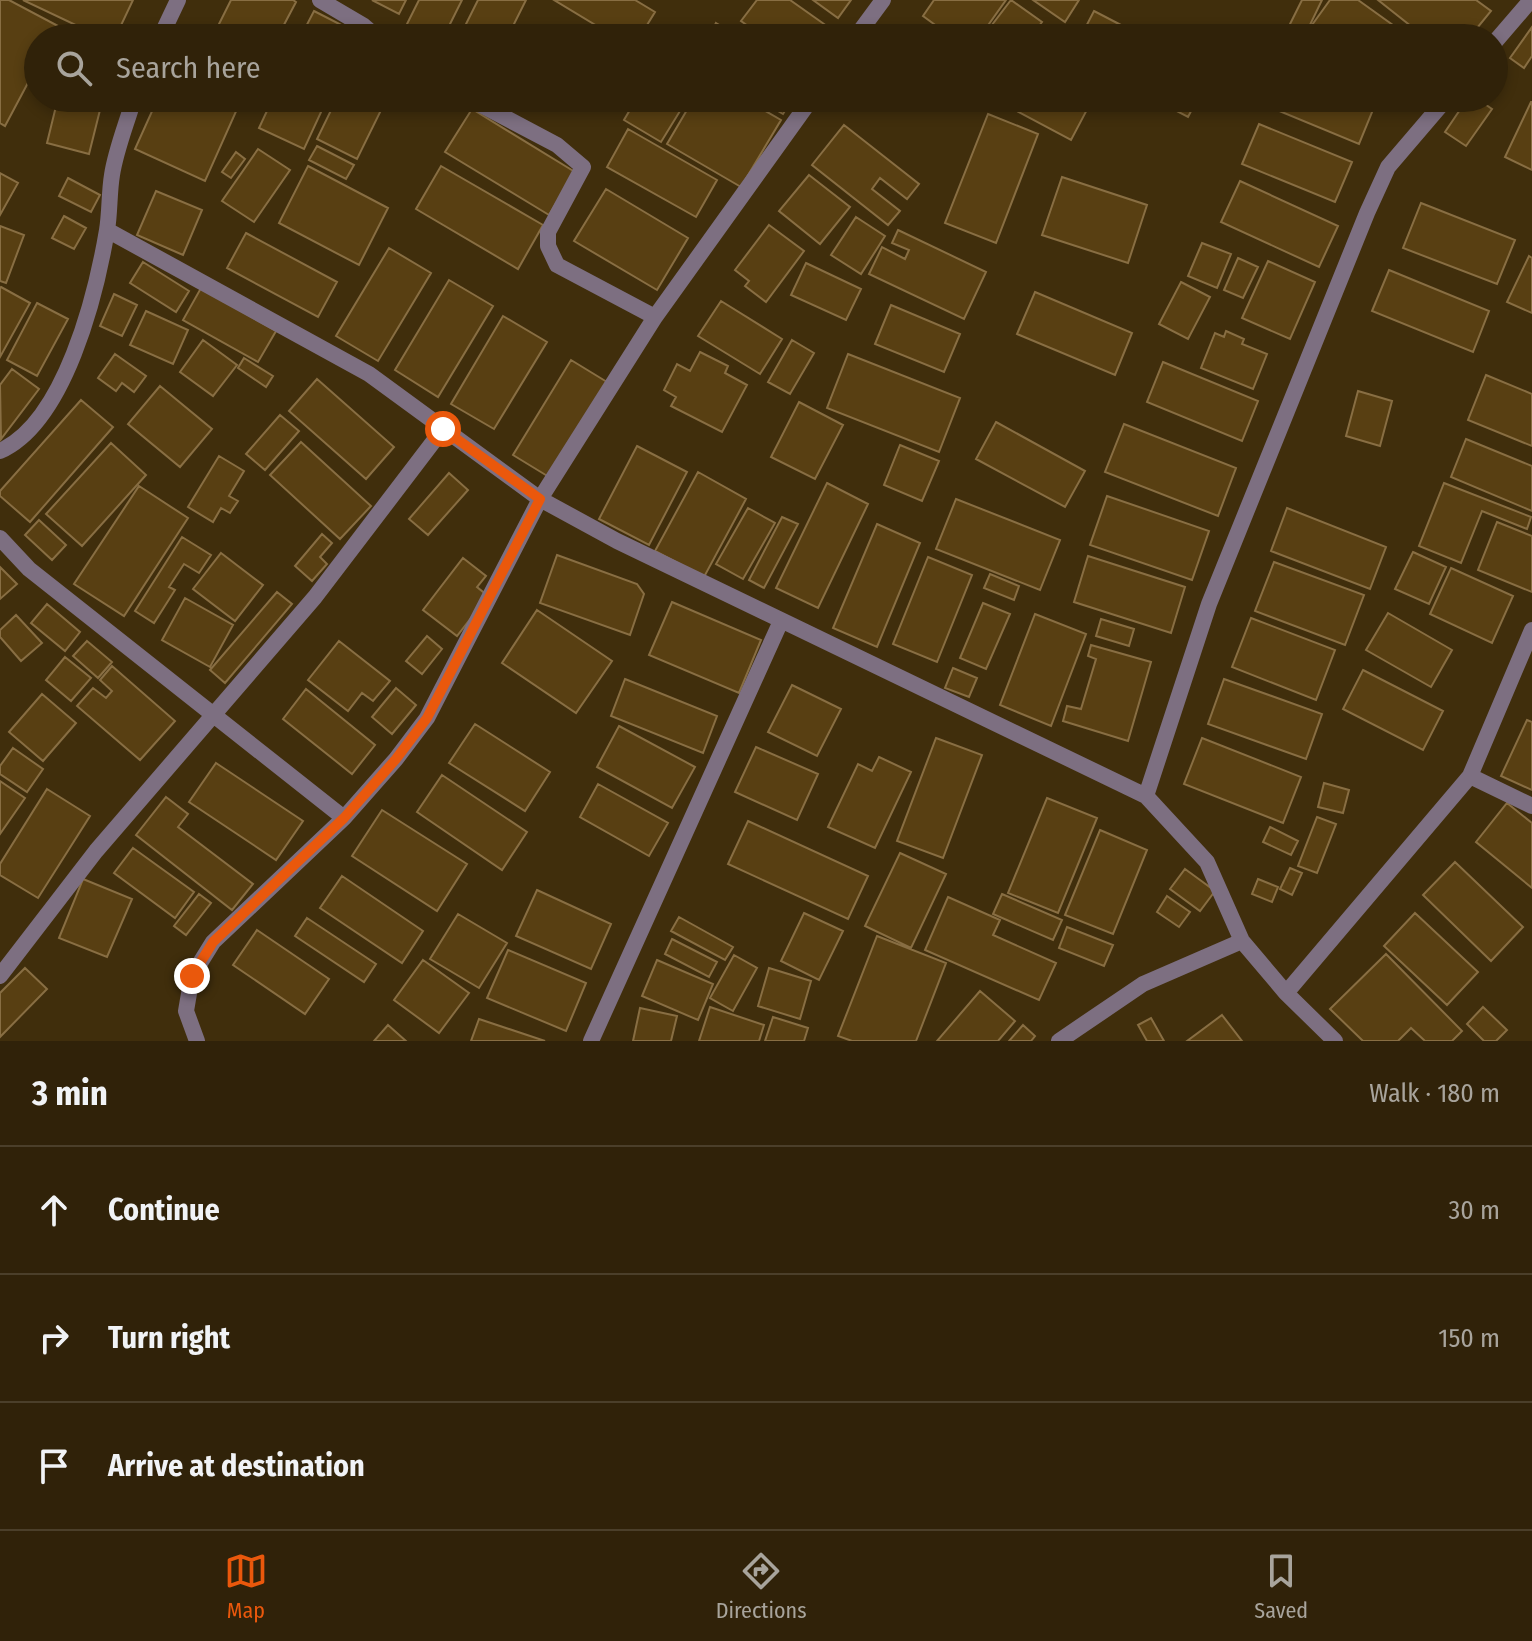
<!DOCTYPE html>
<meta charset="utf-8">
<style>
:root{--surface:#302209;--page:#382a12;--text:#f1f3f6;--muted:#a8a49c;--line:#4b3f2a;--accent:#ea580c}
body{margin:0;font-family:"Fira Sans Condensed",sans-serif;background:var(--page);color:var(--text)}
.stop{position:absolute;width:24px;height:24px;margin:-18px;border:6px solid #ea580c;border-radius:50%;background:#fff}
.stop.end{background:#ea580c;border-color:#fff;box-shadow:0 2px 8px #0008}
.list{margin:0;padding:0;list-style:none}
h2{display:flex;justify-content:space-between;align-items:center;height:104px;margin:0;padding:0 32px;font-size:34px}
h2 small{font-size:26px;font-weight:400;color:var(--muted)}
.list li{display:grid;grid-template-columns:52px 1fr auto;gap:24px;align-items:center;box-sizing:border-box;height:128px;padding:0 32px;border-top:2px solid var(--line)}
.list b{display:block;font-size:30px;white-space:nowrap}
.list em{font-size:26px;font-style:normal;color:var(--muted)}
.icon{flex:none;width:44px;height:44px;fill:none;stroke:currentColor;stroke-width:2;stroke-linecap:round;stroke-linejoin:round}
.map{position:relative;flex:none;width:1532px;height:1041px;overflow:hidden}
.search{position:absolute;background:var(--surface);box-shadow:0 4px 12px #0003;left:24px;right:24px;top:24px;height:88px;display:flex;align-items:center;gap:20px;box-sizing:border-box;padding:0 28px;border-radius:44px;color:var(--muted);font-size:30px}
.sheet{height:488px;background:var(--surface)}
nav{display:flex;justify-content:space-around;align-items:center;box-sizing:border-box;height:112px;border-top:2px solid var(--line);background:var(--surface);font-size:22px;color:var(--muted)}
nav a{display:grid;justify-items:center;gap:4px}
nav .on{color:var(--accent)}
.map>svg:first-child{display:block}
.building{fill:#583f12;stroke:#886e43;stroke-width:2}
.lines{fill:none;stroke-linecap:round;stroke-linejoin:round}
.minor{stroke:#7d6f81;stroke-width:16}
.route{stroke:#ea580c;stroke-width:10}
</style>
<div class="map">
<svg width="1532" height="1041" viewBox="0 0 1532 1041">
<rect width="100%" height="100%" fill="#402e0c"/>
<path class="building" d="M0 0H9L58 26 51 38H38V64L5 126 0 123Z
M23 0H133L115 38H103Z
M231 0H293L296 2 277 38H212Z
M372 0H406L399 14Z
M419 0H462L448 28 456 31 452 38H400Z
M478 0H526L507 38H459Z
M554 0H635L655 12 639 38H617Z
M757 0H790L841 36 840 38H765L741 21Z
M813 0H851L838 18Z
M934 0H1006L979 38H953L923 16Z
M1011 0 1042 22 1030 38H982Z
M1033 0H1079L1065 22Z
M1302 0H1322L1306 33 1315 38H1283Z
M1330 0H1358L1411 38H1330L1312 25Z
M1378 0H1476L1491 11 1469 38H1426Z
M314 11 355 32 352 38H300Z
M1094 11 1146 38H1080Z
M716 23 742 38H708Z
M1532 27V56L1524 68 1510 58Z
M58 98H103L89 154 47 143Z
M158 98H242L205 181 135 149Z
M273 98H296L322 110 304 149 259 128Z
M337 98H387L357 159 317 139Z
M637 98H688L661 142 624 120Z
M694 98H743L781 120 741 187 667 144Z
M756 98H806L801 106 791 101 783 114Z
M997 98H1079L1090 104 1071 140 996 100Z
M1152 98H1198L1188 117Z
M1262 98H1373L1377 100 1359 144 1260 103Z
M1468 98H1476L1492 109 1466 146 1445 132Z
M1531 102H1532V170L1505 157Z
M472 109 575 172 549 215 445 152Z
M988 114 1038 134 996 243 945 223Z
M1259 124 1352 162 1335 202 1242 164Z
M844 125 919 184 907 199 880 178 872 189 900 211 888 225 812 165Z
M628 129 717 180 696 217 607 167Z
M317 146 354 165 346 179 309 160Z
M258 149 290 170 254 222 222 201Z
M236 152 245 159 231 178 222 172Z
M308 166 388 208 359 265 279 223Z
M441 166 543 225 518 269 416 209Z
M0 173 18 183 0 215Z
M809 175 850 207 820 244 779 211Z
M1062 177 1147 205 1128 263 1042 235Z
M68 178 100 195 91 212 59 196Z
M1240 181 1338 226 1319 267 1221 222Z
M606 189 688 238 657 290 574 241Z
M156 191 202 210 183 255 137 235Z
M1421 203 1515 240 1497 284 1403 248Z
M64 216 86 228 74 249 52 238Z
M856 217 885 236 861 274 831 255Z
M769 225 804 251 766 302 745 286 749 281 735 270Z
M0 226 24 235 6 283 0 281Z
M898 230 986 272 964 319 869 274 882 247 905 259 909 250 892 243Z
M246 233 337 282 318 317 227 268Z
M1202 243 1231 254 1217 288 1188 276Z
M389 248 431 273 378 361 336 336Z
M1529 256 1532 258V313L1507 302Z
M1238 258 1258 267 1243 298 1224 290Z
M1268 261 1315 282 1290 339 1242 318Z
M143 262 189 291 176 312 130 283Z
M806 263 861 289 846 320 791 295Z
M1389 270 1489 311 1473 352 1372 311Z
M449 280 493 306 438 397 395 370Z
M1181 282 1210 297 1188 339 1159 324Z
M1 287 30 303 0 357V288Z
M201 288 276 331 258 362 183 320Z
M1035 292 1132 333 1115 375 1017 334Z
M114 294 137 305 122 336 100 326Z
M721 301 782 339 760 374 698 336Z
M37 303 68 319 37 376 7 360Z
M891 305 960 334 944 372 875 344Z
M146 311 188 330 173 364 130 345Z
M503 316 547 342 494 429 451 404Z
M1226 331 1244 339 1242 344 1267 354 1253 389 1201 368 1215 333 1224 337Z
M203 340 237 365 213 396 180 372Z
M792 340 814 353 790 394 768 382Z
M700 352 728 366 725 373 747 385 722 432 671 406 676 397 664 390 677 364 690 371Z
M115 354 146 376 134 392 122 383 116 391 98 378Z
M848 354 960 398 939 452 827 408Z
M244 358 273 376 266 387 238 368Z
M571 360 607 382 549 477 513 455Z
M1163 362 1258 401 1242 441 1147 402Z
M12 369 39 389 1 439 0 385Z
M1486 375 1532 394V446L1468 420Z
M317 379 394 447 366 479 289 411Z
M160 386 212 429 180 467 128 424Z
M1358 391 1392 401 1380 446 1346 436Z
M81 400 113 427 30 522 0 496V491Z
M799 402 843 425 815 479 771 457Z
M280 415 299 431 265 470 246 454Z
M996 422 1085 471 1065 507 976 459Z
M1124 424 1236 468 1218 516 1105 472Z
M1466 439 1532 466V511L1451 477Z
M301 442 371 506 340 539 270 475Z
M111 443 146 475 82 546 46 514Z
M900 445 939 461 922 501 884 485Z
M637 446 687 472 649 545 599 519Z
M219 456 244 471 229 496 238 501 230 513 221 508 213 522 188 507Z
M698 472 746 499 704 577 655 551Z
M449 473 468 490 428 535 409 519Z
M827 483 868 504 818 608 776 588Z
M1444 483 1531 517 1527 529 1482 511 1461 563 1419 546Z
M139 486 188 518 124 616 74 584Z
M1107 496 1209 531 1192 580 1090 545Z
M956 499 1060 540 1040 590 936 549Z
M748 508 775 523 743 579 716 564Z
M1287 508 1386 547 1370 589 1271 551Z
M782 517 798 524 764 588 749 580Z
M39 520 66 545 52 560 25 535Z
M1497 522 1532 536V592L1478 570Z
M877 524 920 543 877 647 833 628Z
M322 534 332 543 320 557 327 564 312 581 295 566Z
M182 537 211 555 199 573 184 564 169 587 175 590 154 623 135 611Z
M1413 552 1446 567 1429 604 1395 589Z
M221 553 263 585 235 621 193 589Z
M557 555 637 584 644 594 630 635 540 603Z
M1088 556 1185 587 1171 633 1074 602Z
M928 557 972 575 937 662 893 644Z
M463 558 486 576 477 587 488 596 457 636 423 610Z
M1274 562 1364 595 1345 645 1255 611Z
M0 567 17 584 0 599Z
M1451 568 1513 596 1492 643 1430 614Z
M990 574 1019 586 1014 600 984 588Z
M277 592 292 604 225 683 210 670Z
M185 598 233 625 210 667 162 640Z
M672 602 761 640 739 693 649 655Z
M983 603 1010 614 986 669 960 658Z
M47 604 80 632 65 651 31 623Z
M537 610 612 661 576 713 502 663Z
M1388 613 1452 650 1431 687 1366 650Z
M1035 614 1086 634 1051 726 1000 705Z
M16 615 42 643 21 661 0 637V630Z
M1251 618 1335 650 1316 700 1232 667Z
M1101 619 1134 629 1129 646 1096 636Z
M427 636 442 649 422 674 406 661Z
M87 641 112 662 98 678 73 656Z
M339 641 390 681 373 701 362 693 348 711 308 680Z
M1091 645 1151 662 1128 741 1063 721 1067 706 1081 709 1096 659 1088 656Z
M65 657 91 678 71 701 46 680Z
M112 666 175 721 140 760 77 706 93 688 106 698 112 691 100 680Z
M953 668 977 678 969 697 945 688Z
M1363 670 1443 711 1423 750 1343 709Z
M625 679 717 716 703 753 611 716Z
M1224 679 1322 714 1306 759 1208 724Z
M792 685 841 709 817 756 768 732Z
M396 688 416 705 392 734 372 717Z
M306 689 375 745 352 774 283 719Z
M42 694 76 723 43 761 9 732Z
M1527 720 1532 722V790L1501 776Z
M475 724 550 772 525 811 449 763Z
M619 726 695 767 672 808 597 767Z
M936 738 982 755 943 858 897 841Z
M1202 738 1301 777 1283 823 1184 784Z
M756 747 818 774 797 820 735 792Z
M13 748 43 769 27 792 0 774V766Z
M879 757 911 772 875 848 828 827 858 764 872 771Z
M216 763 303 821 276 860 189 802Z
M442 775 527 832 502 870 417 812Z
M0 781 25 798 0 834Z
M1324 783 1349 790 1343 813 1318 807Z
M598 784 668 823 649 856 580 817Z
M47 789 90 816 38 898 0 875V864Z
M166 797 188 814 178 827 253 884 232 910 136 835Z
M1047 798 1097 818 1058 913 1008 893Z
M1507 803 1532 823V888L1476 842Z
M382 810 467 864 437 911 352 856Z
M1317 817 1336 824 1317 873 1298 866Z
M748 821 868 876 848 919 728 864Z
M1270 827 1298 841 1291 855 1263 842Z
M1100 830 1147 850 1113 934 1065 915Z
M133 848 194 892 175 918 114 873Z
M900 853 946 874 911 948 865 926Z
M1455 862 1523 927 1491 961 1423 895Z
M1290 868 1302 873 1292 895 1280 889Z
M1185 869 1215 891 1200 911 1170 889Z
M342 876 423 931 402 963 320 908Z
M83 879 132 899 107 957 59 938Z
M1258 879 1278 887 1272 902 1252 894Z
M537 890 611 924 591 969 516 936Z
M199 894 211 903 186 935 174 926Z
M1002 894 1062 920 1053 940 993 914Z
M1167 896 1190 912 1179 927 1157 912Z
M948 897 1000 920 993 935 1056 963 1039 1000 925 950Z
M804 913 843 931 819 980 781 961Z
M1415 913 1478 972 1447 1005 1384 946Z
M458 914 507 943 479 988 430 959Z
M679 917 733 947 725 960 671 931Z
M307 918 376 964 364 982 295 936Z
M1067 927 1113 945 1104 966 1059 948Z
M257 930 329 979 305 1014 233 965Z
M877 936 946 963 916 1041H852L838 1036Z
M672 939 717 962 709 977 665 954Z
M508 950 586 983 566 1031 487 998Z
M1386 954 1462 1031 1452 1041H1425L1411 1028 1398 1041H1363L1330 1009Z
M734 955 757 968 733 1011 710 998Z
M423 960 469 993 439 1033 394 1000Z
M657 960 713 984 698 1020 642 996Z
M25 968 47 989 0 1037V993Z
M769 968 811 981 800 1019 758 1006Z
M980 991 1015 1021 998 1041H937Z
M710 1007 764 1025 759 1041H699Z
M1483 1007 1507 1030 1496 1041H1484L1467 1024Z
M640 1008 677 1016 671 1041H633Z
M1222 1015 1242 1041H1187Z
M773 1017 808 1028 804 1041H765Z
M1151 1018 1164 1041H1147L1138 1025Z
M479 1019 545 1041H471Z
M388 1025 406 1041H374Z
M1023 1025 1035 1036 1031 1041H1009Z"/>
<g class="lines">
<path class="minor" d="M320 0 364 26 378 38
M160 38 178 0
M855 38 883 0
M1494 43 1531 0
M468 98 557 145 583 167 548 232V246L557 265 655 317
M107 230 369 374 540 499 617 541 1146 796 1207 862 1242 941 1286 993 1335 1041
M0 451C65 422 96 295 107 230 110 212 109 193 112 175 116 149 127 123 134 98
M0 538 29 569 344 818
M1470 776 1532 806
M1146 796 1209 604 1367 213 1388 167 1447 98
M0 976 96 851 315 597 443 429
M1286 993 1470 776 1532 630
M197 1041 186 1011 192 976 213 942 344 818 396 759 427 718 540 499 655 317 812 98
M591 1041 781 621
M1059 1041 1143 984 1242 941"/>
</g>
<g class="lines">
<path class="route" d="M192 976 213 942 344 818 396 759 427 718 540 499 443 429"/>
</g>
</svg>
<div class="stop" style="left:443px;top:429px"></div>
<div class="stop end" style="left:192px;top:976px"></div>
<div class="search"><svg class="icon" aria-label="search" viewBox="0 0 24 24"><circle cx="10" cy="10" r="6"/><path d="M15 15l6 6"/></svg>Search here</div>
</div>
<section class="sheet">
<h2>3 min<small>Walk · 180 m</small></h2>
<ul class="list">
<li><svg class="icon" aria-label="ahead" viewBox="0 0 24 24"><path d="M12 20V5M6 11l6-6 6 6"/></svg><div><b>Continue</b></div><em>30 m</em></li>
<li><svg class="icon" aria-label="right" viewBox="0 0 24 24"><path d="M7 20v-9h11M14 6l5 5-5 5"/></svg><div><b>Turn right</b></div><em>150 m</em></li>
<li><svg class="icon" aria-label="arrive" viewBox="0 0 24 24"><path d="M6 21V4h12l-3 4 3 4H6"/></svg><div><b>Arrive at destination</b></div></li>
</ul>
</section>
<nav>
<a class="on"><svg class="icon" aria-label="map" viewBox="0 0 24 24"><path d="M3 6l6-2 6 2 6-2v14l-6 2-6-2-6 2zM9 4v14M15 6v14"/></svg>Map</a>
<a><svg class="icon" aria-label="directions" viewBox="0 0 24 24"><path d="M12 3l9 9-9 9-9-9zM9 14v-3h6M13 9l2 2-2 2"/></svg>Directions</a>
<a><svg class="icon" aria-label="saved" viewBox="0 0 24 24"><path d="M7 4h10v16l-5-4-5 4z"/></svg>Saved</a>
</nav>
